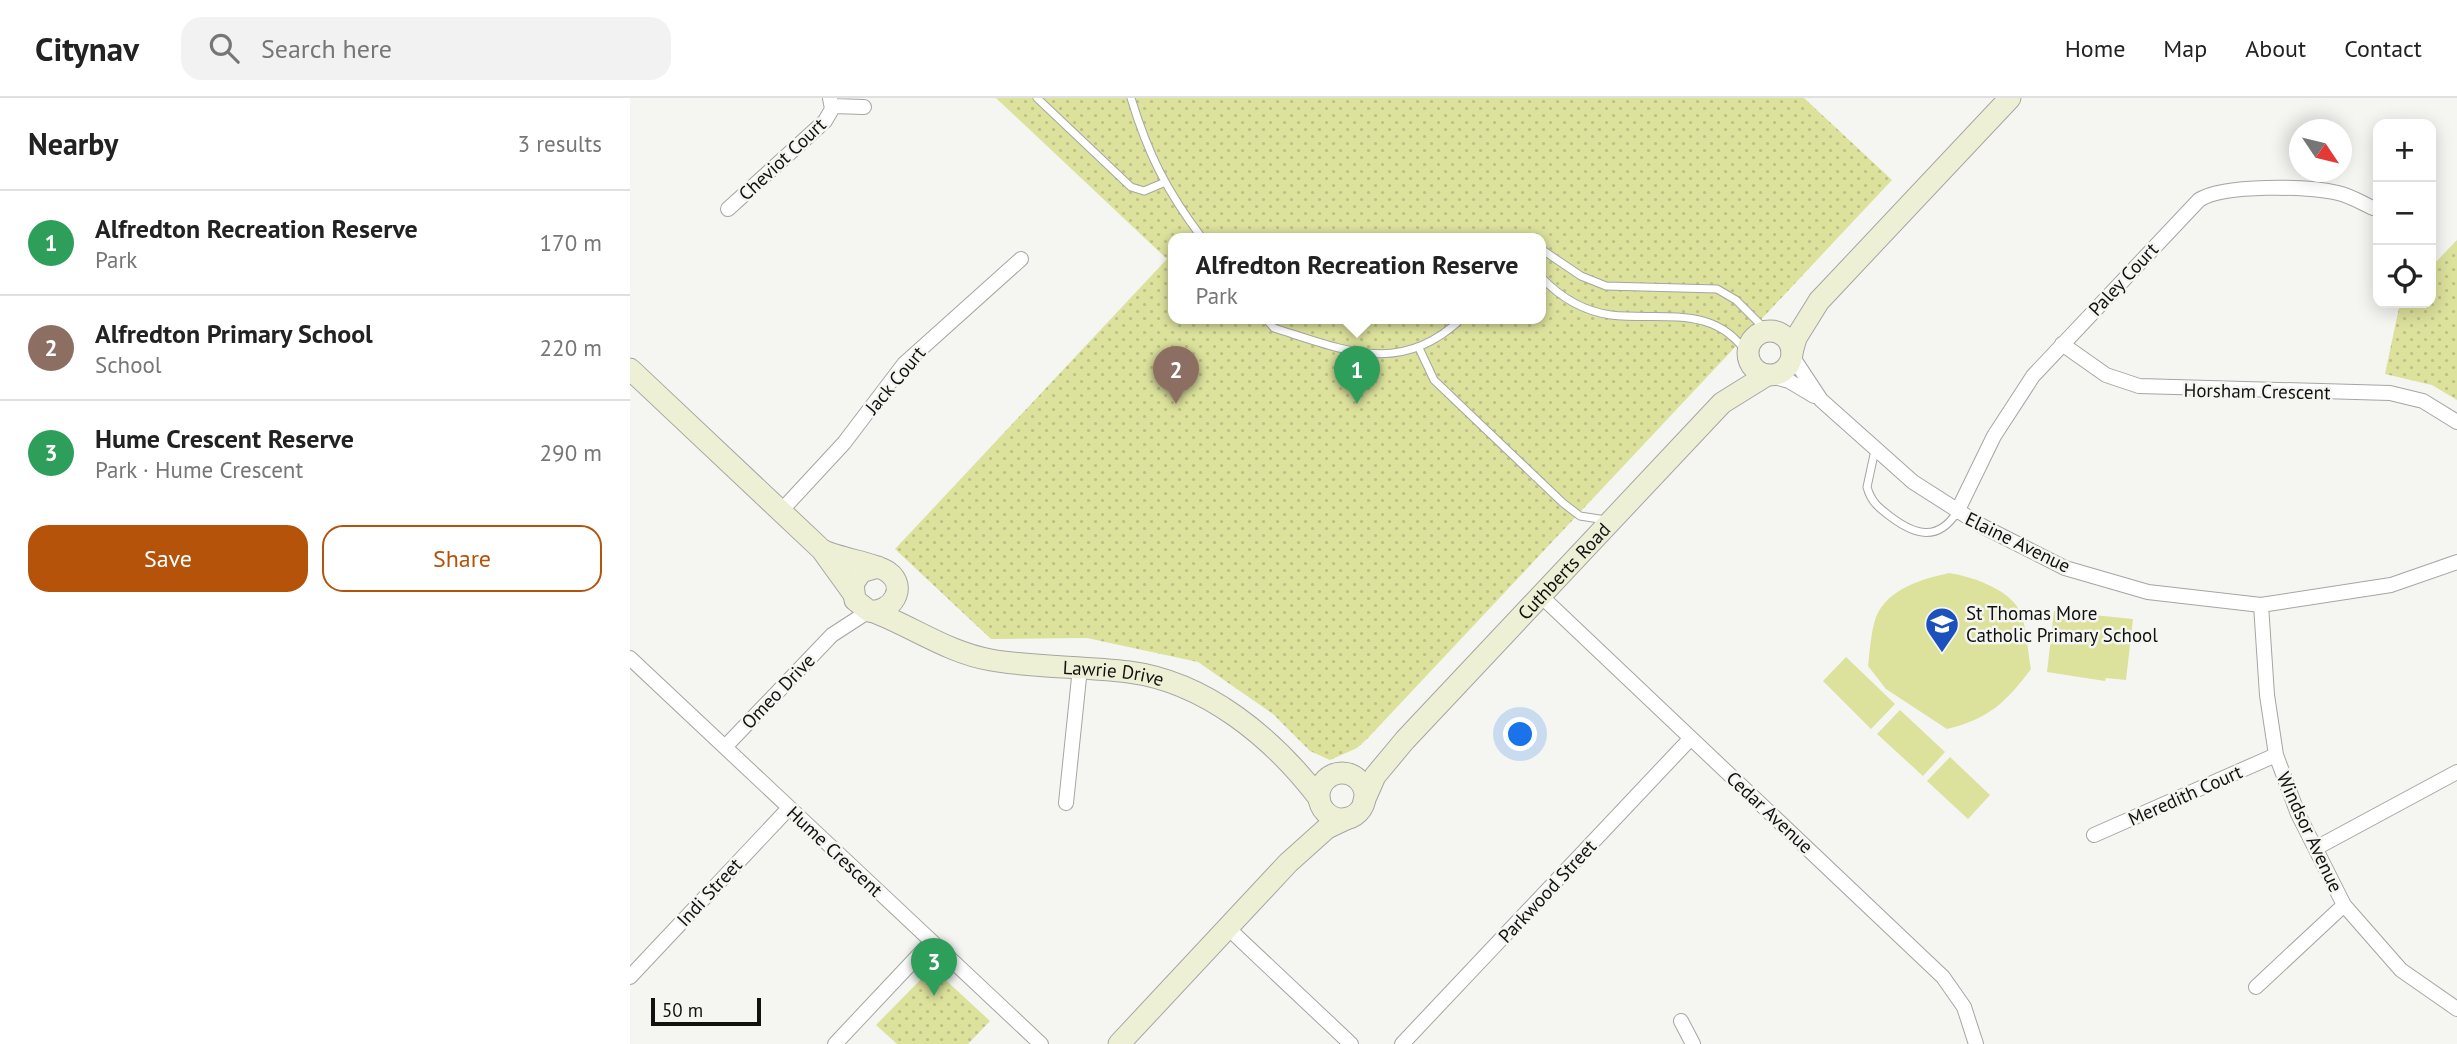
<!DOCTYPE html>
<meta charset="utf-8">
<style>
:root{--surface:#fff;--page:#f2f2f2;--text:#222;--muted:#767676;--line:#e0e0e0;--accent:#b45309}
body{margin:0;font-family:"PT Sans",sans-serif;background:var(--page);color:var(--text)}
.controls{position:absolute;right:21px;top:21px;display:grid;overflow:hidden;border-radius:14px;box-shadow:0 4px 18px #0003}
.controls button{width:63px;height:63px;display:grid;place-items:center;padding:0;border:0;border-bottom:2px solid var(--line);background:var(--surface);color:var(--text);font:35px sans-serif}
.compass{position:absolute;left:1659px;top:21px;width:63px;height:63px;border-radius:50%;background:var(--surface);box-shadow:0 4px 18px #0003;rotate:125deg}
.scale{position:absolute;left:21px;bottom:18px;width:110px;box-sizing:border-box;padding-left:7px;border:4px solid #111110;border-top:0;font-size:19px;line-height:24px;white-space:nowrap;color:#111110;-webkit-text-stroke:5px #f5f6f2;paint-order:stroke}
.you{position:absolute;left:891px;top:637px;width:24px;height:24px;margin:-18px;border:5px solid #fff;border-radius:50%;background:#1a73e8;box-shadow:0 0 0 10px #1a73e833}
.badge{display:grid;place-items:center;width:46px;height:46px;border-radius:50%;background:var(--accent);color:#fff;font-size:23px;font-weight:700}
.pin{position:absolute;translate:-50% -58px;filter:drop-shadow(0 2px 4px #0008)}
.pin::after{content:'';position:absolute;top:37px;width:24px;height:21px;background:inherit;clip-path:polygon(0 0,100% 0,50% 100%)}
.popup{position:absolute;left:538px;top:135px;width:378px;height:91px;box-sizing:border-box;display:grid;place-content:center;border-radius:14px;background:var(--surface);filter:drop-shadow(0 2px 5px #0005);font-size:23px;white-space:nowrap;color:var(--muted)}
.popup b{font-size:26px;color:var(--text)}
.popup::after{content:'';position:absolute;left:50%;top:100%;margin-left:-14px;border:14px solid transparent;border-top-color:var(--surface)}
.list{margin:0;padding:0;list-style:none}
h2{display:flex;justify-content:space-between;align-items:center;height:91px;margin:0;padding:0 28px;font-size:30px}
h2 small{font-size:23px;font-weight:400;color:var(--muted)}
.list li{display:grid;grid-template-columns:46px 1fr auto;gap:21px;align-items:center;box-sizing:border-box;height:105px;padding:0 28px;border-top:2px solid var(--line)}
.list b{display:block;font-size:26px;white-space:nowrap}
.list p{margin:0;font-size:23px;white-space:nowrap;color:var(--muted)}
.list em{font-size:23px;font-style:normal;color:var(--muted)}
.actions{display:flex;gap:14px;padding:21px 28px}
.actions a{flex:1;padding:16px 0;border:2px solid var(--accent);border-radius:21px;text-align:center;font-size:24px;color:var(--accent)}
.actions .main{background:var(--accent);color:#fff}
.icon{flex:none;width:38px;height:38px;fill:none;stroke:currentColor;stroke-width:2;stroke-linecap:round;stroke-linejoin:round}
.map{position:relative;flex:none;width:1827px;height:946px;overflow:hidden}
header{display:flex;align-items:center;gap:42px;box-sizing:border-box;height:98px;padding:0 35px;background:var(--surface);border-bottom:2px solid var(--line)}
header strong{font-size:33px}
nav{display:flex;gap:38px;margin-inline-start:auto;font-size:24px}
.search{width:490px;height:63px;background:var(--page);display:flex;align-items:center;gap:18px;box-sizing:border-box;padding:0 24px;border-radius:21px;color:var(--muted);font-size:26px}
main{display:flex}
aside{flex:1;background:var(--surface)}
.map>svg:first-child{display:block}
.grass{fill:#dce19c}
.park{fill:url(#park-dots);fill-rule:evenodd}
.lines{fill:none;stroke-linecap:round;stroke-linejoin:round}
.lane-casing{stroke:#a5a6a2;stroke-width:9}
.street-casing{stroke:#a5a6a2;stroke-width:16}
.secondary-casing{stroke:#a5a6a2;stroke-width:23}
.lane{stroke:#fff;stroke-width:7}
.street{stroke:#fff;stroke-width:14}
.secondary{stroke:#eef0d6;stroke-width:21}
.labels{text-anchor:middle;stroke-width:5;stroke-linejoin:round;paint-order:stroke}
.street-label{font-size:19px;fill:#111110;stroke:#f5f6f2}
.poi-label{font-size:19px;fill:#111110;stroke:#f5f6f2;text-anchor:start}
</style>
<header>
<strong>Citynav</strong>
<div class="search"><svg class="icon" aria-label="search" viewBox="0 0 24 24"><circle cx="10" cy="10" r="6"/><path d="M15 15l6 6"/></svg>Search here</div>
<nav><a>Home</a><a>Map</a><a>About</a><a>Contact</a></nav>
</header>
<main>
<aside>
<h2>Nearby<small>3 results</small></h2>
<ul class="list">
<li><span class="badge" style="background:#2e9e5b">1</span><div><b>Alfredton Recreation Reserve</b><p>Park</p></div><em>170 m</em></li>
<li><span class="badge" style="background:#8d6e63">2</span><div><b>Alfredton Primary School</b><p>School</p></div><em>220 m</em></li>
<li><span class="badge" style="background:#2e9e5b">3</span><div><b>Hume Crescent Reserve</b><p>Park · Hume Crescent</p></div><em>290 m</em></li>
</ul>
<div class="actions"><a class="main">Save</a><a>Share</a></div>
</aside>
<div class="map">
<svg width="1827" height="946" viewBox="0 0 1827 946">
<defs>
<pattern id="park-dots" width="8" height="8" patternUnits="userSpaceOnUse" patternTransform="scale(1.75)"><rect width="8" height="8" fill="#dce19c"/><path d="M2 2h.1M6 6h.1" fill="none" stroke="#bcc085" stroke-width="1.8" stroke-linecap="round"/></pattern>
</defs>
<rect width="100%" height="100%" fill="#f5f6f2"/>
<path class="grass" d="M1319 475C1340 478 1376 490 1388 510 1396 521 1398 556 1401 571 1376 604 1359 621 1317 631L1256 591 1238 568C1240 552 1241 533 1246 519 1258 490 1293 481 1319 475Z
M1424 513 1503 521 1496 582 1476 580 1475 583 1417 574Z
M1216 559 1265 606 1241 631 1193 583Z
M1270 612 1315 654 1293 678 1247 636Z
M1320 659 1360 697 1338 721 1297 683Z"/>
<path class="park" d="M366 0H1174L1262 82 737 641 727 650 700 662 680 653 643 616 568 564 457 540 361 541 265 451 537 161ZM543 140H911V220H543Z
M1827 142V302L1802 287 1755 276 1770 205H1801V169Z
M299 873 307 874 360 923 338 946H267L246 927Z"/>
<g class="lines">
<g class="lane-casing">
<path id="lane" d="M407 0 501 89 514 93 533 85
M501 0C518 56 536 92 572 140
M911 151 951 178 976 188 1087 191 1106 202 1137 233
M911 179C930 199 952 213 981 217 1031 223 1085 205 1118 257
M635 220 644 230C714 252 771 279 832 220
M789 250 804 282 933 405 950 418 976 422
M1245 352 1237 389C1241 404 1249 410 1261 419 1285 437 1308 444 1327 414"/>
</g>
<g class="street-casing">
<path id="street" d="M202 8 234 9
M98 111 195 23 202 11 200 0
M1432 246 1476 277 1509 288 1760 295 1793 303 1827 324
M1162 258 1191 302 1283 384 1352 428 1435 470 1518 494 1631 507 1761 487 1827 464
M1141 278 1159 283 1184 298
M151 413 214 345 274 266 391 161
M1327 414 1364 338 1403 278 1569 102C1593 86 1679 88 1708 95 1721 98 1732 105 1743 110
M911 498 1313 879 1334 909 1346 946
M1631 507 1637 597 1646 657 1668 716 1714 807 1771 872 1827 911
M0 560 411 946
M95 649 202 537 239 513
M436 705 450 570
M1464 737 1646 657
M1686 750 1827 674
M599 831 721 946
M0 879 159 710
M1626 889 1714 807
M1051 923 1063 946
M205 946 301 844
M772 946 1061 640"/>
</g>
<g class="secondary-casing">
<g id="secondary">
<circle cx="1140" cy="255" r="22"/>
<path d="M1162 254 1166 240 1189 203 1380 0"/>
<path d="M0 271 192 452 223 495"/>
<path d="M194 453C209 460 250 467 258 474 279 489 261 516 239 513L225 502 223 486 231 474 248 469"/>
<path id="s1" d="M244 514C283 529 319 555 361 562 406 570 453 568 499 574 576 584 643 640 689 700"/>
<circle cx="712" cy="698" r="23"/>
<path id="s2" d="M734 703 745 678 775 642 1092 305 1137 277"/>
<path d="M489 946 658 765 697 730 718 720"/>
</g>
</g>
<use href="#lane" class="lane"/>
<use href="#street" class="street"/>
<use href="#secondary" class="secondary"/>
</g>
<defs>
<g id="school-pin" transform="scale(1.75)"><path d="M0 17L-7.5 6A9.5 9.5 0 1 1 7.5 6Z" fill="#1a51bd" stroke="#f5f6f2"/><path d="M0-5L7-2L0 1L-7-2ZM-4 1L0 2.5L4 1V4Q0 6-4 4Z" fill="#fff"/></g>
</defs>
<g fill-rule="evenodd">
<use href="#school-pin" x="1312" y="526"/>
</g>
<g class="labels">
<g class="street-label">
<text transform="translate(152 61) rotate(-43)" y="7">Cheviot Court</text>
<text transform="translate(1493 181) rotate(-47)" y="7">Paley Court</text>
<text transform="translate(265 282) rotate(-50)" y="7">Jack Court</text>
<text transform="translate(1627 293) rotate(1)" y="7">Horsham Crescent</text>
<text transform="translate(1388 444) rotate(26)" y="7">Elaine Avenue</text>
<text dy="7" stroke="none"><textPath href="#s2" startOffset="306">Cuthberts Road</textPath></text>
<text dy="7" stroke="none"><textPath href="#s1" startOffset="250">Lawrie Drive</textPath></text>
<text transform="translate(148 593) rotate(-46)" y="7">Omeo Drive</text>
<text transform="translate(1555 697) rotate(-24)" y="7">Meredith Court</text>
<text transform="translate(1140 714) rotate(43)" y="7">Cedar Avenue</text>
<text transform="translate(1680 734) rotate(65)" y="7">Windsor Avenue</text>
<text transform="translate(205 753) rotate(43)" y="7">Hume Crescent</text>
<text transform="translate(917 793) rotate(-47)" y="7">Parkwood Street</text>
<text transform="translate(79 794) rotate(-47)" y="7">Indi Street</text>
</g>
<g class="poi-label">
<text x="1336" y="522">St Thomas More<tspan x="1336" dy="22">Catholic Primary School</tspan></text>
</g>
</g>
</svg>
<div class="controls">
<button>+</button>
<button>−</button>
<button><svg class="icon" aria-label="locate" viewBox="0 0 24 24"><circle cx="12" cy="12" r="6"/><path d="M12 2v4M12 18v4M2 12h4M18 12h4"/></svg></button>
</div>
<svg class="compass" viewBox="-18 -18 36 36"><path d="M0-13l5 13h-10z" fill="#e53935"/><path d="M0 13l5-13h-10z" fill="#767676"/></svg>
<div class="scale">50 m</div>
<div class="you"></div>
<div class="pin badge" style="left:727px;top:306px;background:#2e9e5b">1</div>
<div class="popup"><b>Alfredton Recreation Reserve</b>Park</div>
<div class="pin badge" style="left:546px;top:306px;background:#8d6e63">2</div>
<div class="pin badge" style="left:304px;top:898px;background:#2e9e5b">3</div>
</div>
</main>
